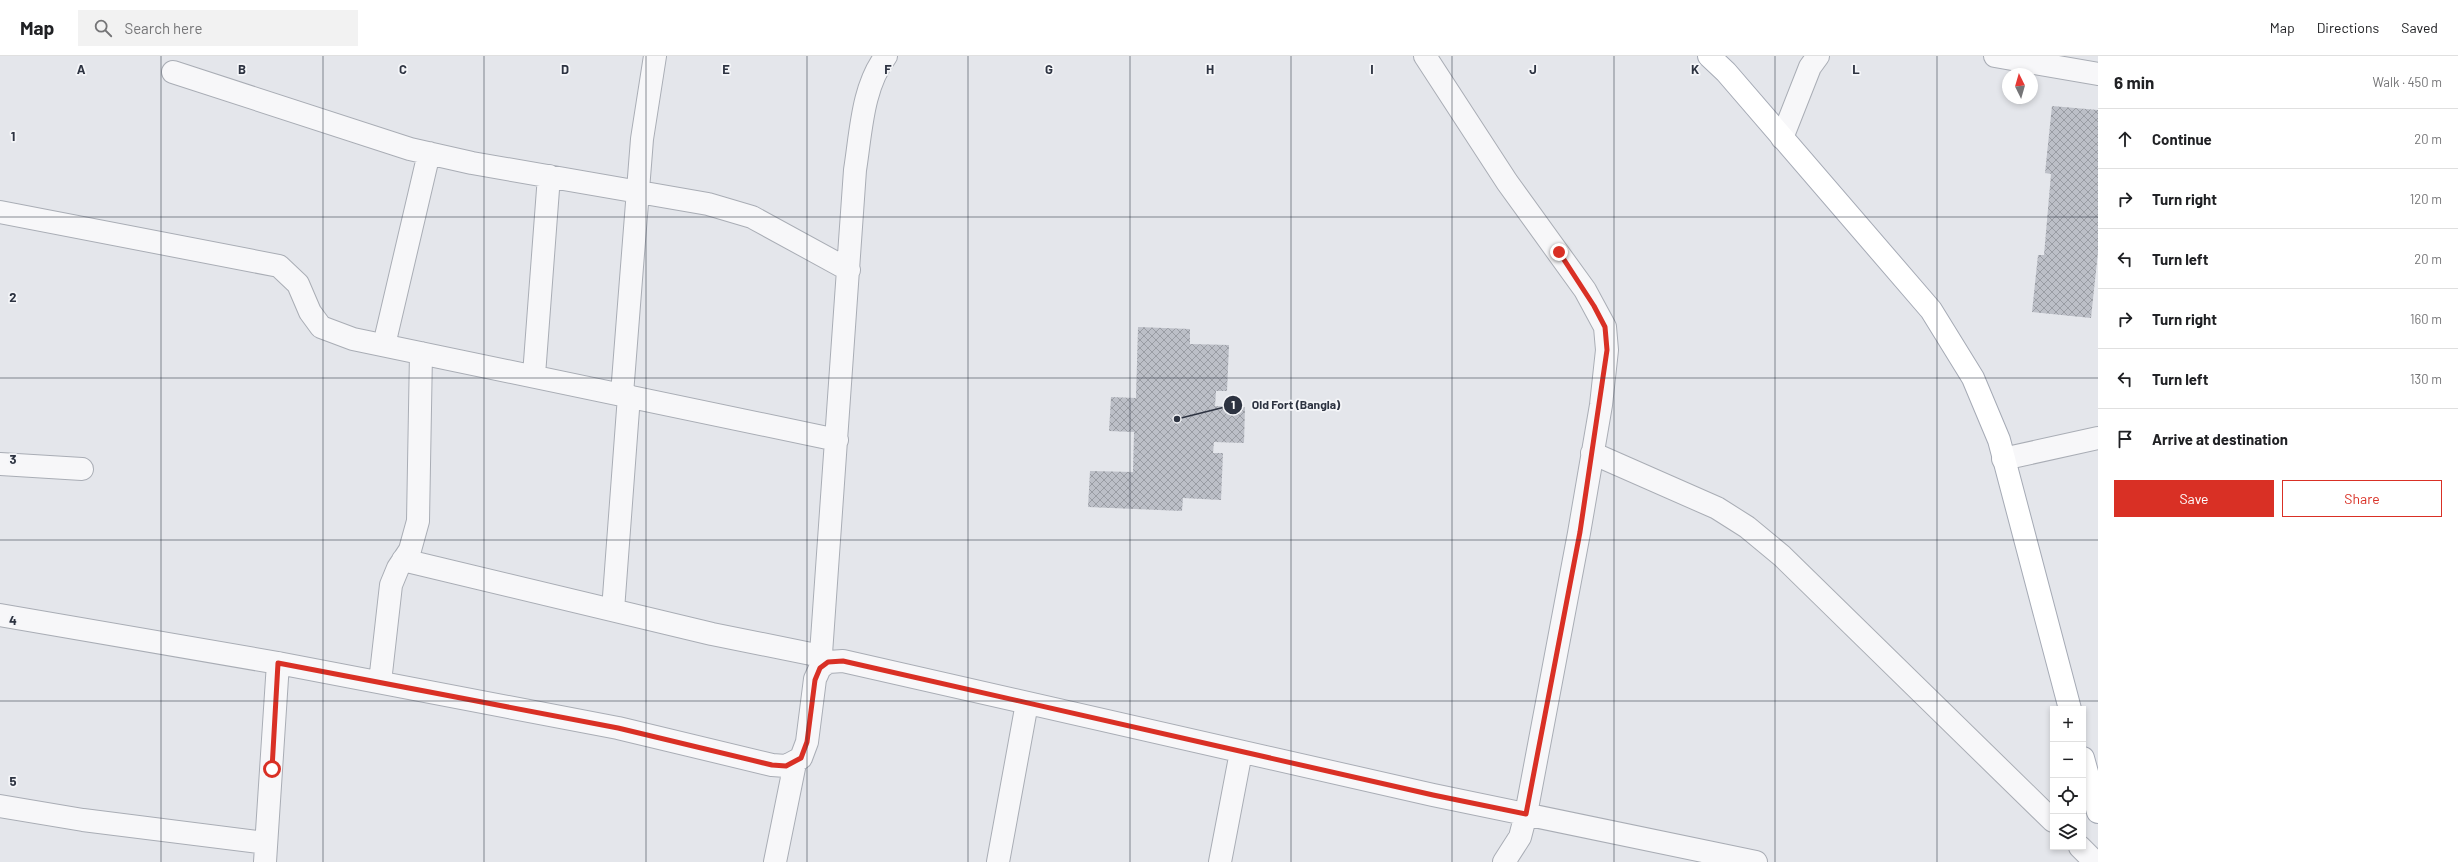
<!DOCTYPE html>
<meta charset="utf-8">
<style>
:root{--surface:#fff;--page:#f2f2f2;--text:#202124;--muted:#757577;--line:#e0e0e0;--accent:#d93025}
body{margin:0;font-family:Barlow,sans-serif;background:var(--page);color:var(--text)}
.controls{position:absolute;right:12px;bottom:12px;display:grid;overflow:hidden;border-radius:0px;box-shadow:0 2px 6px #0003}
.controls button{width:36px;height:36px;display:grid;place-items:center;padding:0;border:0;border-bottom:1px solid var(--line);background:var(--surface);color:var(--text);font:20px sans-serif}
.compass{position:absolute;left:2002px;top:12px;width:36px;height:36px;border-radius:50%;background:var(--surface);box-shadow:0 2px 6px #0003;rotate:355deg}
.stop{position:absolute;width:12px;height:12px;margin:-9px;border:3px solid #d93025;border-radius:50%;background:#fff}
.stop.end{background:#d93025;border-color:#fff;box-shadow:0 1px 4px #0008}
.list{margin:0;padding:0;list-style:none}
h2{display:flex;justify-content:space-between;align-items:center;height:52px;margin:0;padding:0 16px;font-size:17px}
h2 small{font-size:13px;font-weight:400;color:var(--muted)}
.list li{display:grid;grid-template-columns:26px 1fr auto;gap:12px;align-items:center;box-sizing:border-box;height:60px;padding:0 16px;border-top:1px solid var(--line)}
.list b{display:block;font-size:15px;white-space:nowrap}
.list em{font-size:13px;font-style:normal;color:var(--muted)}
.actions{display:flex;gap:8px;padding:12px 16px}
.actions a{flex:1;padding:9px 0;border:1px solid var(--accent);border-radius:0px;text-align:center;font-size:14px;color:var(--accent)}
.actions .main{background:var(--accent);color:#fff}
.icon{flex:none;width:22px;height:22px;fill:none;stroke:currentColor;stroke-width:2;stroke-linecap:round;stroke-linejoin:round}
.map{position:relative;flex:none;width:2098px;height:806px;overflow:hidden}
header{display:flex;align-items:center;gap:24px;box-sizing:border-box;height:56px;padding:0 20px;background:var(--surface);border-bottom:1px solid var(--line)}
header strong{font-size:19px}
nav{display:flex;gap:22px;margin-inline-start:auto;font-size:14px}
.search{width:280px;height:36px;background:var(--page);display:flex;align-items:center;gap:10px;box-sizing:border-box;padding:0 14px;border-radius:0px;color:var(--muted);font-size:15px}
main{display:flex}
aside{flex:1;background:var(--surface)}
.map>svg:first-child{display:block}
.building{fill:url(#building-cross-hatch)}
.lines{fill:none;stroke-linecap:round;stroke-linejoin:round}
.minor-casing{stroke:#a9adb5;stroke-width:24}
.primary-casing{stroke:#a5aab5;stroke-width:24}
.minor{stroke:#f7f7f9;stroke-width:22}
.primary{stroke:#fff;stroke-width:22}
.route{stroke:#d93025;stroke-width:5}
.grid{fill:none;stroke:#2d3341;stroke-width:1;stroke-opacity:0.55}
.grid-label{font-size:13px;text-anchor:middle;font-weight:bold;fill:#2d3341;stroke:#f4f5f8;stroke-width:3.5;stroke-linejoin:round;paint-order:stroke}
.leader{fill:none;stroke:#2d3341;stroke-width:1.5}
.callout-dot{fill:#2d3341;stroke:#f4f5f8;stroke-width:1.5}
.mark-label{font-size:12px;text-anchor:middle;font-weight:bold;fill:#fff}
.callout-label{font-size:12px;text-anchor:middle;font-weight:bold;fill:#2d3341;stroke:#f4f5f8;stroke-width:3.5;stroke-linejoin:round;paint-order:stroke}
</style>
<header>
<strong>Map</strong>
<div class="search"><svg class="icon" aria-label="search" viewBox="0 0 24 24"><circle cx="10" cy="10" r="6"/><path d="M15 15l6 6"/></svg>Search here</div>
<nav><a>Map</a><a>Directions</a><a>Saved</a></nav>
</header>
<main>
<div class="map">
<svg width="2098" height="806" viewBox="0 0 2098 806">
<defs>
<pattern id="building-cross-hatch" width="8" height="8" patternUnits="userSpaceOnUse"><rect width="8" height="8" fill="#bcbfc7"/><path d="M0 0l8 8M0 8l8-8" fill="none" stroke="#999ca3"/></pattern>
</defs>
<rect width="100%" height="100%" fill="#e4e6eb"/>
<path class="building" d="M2052 50 2098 54V196L2091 262 2032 256 2038 199H2044L2051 118 2045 117Z
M1138 271 1190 273V288L1229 289 1227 335H1216L1215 350 1245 351 1244 387 1214 386 1213 397H1223L1221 444 1183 442 1182 455 1088 451 1090 415 1133 416 1134 376 1109 375 1111 341 1136 342Z"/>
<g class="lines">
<g class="minor-casing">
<path id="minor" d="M1425 0 1507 126 1585 234 1605 271 1607 294 1601 349 1579 477 1526 758 1520 781 1504 806
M1995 0 2098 18
M173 16 410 93 472 107 708 148 752 161 849 214
M1782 82 1810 11 1818 0
M0 156 279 210 298 228 310 256 321 271 353 283 837 384
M384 289 429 97
M534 319 549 120
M622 338 642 83 655 0
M1592 397 1717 452 1747 471 1782 500 2053 765
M2003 403 2098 382
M0 408 82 413
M403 504 712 578 821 600
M613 554 629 340
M0 559 278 607 618 672 772 709 786 710 801 702 807 686 815 623 820 612 828 606 843 605 1433 739 1756 806
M820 612 855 114C861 77 862 31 886 0
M380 626 391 529 398 512 410 494 418 465 421 297
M0 750 83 764 266 787
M2080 791 2095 806
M265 806 278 607
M775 806 795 707
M998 806 1027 647
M1220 806 1241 696"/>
</g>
<g class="primary-casing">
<path id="primary" d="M1709 0 1726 16 1931 254 1973 322 1999 384 2070 653
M2083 702 2098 756"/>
</g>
<use href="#minor" class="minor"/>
<use href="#primary" class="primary"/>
</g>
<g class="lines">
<path class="route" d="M272 713 278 607 618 672 772 709 786 710 801 702 807 686 815 624 820 612 828 606 843 605 1433 739 1526 758 1580 476 1607 294 1605 271 1594 250 1559 196"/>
</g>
<path class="grid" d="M161 0V806M323 0V806M484 0V806M646 0V806M807 0V806M968 0V806M1130 0V806M1291 0V806M1452 0V806M1614 0V806M1775 0V806M1937 0V806M0 161H2098M0 322H2098M0 484H2098M0 645H2098"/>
<g class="grid-label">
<text x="81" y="18">A</text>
<text x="242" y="18">B</text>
<text x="403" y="18">C</text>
<text x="565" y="18">D</text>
<text x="726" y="18">E</text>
<text x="888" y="18">F</text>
<text x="1049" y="18">G</text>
<text x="1210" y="18">H</text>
<text x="1372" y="18">I</text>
<text x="1533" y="18">J</text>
<text x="1695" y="18">K</text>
<text x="1856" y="18">L</text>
<text x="13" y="85">1</text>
<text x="13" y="246">2</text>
<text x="13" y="408">3</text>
<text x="13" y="569">4</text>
<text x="13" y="730">5</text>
</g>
<path class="leader" d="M1177 363L1233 349"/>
<g class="callout-dot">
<circle cx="1177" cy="363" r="4"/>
<circle cx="1233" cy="349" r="10"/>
</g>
<g class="mark-label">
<text x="1233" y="353">1</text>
</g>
<g class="callout-label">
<text x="1296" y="353">Old Fort (Bangla)</text>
</g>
</svg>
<div class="controls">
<button>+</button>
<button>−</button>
<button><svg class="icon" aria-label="locate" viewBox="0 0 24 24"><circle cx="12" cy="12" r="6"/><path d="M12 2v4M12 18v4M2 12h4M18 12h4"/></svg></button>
<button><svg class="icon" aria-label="layers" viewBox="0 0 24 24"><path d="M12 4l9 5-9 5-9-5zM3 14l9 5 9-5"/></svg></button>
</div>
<svg class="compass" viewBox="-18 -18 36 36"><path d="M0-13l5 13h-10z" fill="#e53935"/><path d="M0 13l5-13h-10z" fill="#757577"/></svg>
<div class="stop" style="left:272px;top:713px"></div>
<div class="stop end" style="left:1559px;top:196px"></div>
</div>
<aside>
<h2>6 min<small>Walk · 450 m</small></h2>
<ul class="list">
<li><svg class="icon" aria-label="ahead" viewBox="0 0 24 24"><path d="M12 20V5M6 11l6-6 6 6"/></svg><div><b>Continue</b></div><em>20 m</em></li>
<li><svg class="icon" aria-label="right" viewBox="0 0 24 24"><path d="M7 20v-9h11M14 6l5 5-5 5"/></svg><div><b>Turn right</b></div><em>120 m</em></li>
<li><svg class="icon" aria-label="left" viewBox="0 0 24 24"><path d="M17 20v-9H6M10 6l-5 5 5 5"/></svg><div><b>Turn left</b></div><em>20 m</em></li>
<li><svg class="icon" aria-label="right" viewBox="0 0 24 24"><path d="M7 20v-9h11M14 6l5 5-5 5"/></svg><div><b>Turn right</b></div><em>160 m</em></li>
<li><svg class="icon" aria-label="left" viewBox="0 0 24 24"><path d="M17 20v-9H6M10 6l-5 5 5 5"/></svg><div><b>Turn left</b></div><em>130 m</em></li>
<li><svg class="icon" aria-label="arrive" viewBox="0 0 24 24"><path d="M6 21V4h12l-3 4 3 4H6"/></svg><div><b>Arrive at destination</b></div></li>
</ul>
<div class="actions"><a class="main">Save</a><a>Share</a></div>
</aside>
</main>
